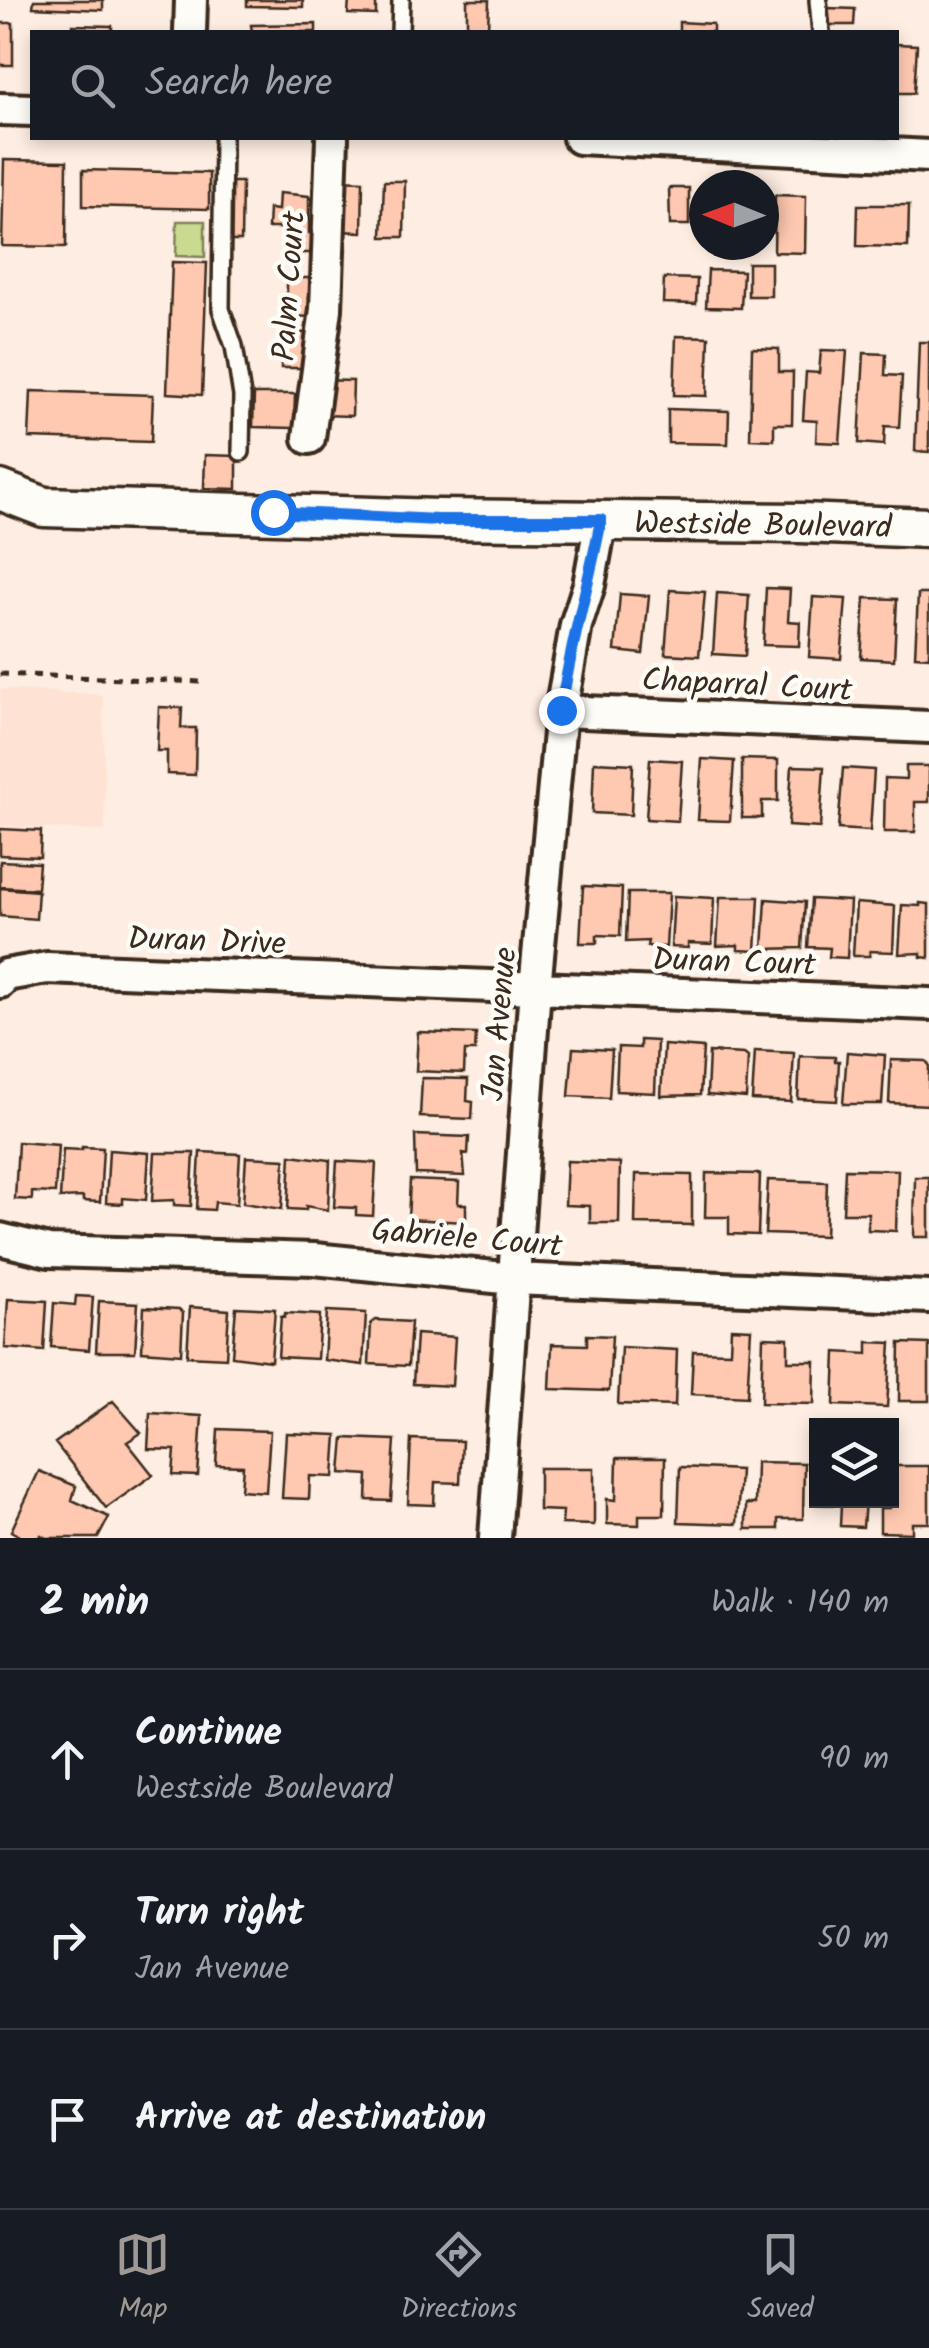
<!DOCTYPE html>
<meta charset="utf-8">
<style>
:root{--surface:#171b24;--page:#20242c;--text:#f1f3f6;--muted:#9ea1a6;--line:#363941;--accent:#9f9995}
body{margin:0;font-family:Kalam,sans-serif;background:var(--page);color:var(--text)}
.controls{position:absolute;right:30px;bottom:30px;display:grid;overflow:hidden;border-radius:0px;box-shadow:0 5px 15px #0003}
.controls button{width:90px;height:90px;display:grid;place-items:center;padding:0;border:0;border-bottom:2px solid var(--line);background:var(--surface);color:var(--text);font:50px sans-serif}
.compass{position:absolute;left:689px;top:170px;width:90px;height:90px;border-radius:50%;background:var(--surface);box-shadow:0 5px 15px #0003;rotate:271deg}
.stop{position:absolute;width:30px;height:30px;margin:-22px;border:8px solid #1a73e8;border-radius:50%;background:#fff}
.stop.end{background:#1a73e8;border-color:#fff;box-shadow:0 2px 10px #0008}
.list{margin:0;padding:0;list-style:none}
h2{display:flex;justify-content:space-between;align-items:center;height:130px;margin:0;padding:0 40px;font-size:42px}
h2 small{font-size:32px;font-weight:400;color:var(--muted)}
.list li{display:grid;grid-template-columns:65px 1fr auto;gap:30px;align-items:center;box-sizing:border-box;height:180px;padding:0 40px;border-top:2px solid var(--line)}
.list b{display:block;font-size:38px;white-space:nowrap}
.list p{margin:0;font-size:32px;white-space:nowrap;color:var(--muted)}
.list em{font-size:32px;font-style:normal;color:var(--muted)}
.icon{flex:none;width:55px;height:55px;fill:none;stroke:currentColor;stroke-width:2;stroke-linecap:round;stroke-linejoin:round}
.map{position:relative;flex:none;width:929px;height:1538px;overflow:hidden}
.search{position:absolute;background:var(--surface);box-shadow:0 5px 15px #0003;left:30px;right:30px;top:30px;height:110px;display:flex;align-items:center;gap:25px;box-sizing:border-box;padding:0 35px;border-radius:0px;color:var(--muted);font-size:38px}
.sheet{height:670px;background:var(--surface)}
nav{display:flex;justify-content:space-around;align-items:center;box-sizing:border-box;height:140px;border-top:2px solid var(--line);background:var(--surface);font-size:28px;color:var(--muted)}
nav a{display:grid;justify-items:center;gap:5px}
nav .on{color:var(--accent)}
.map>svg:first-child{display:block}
.built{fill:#fee2d3}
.green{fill:#c9db90;stroke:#828257;stroke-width:2.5}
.building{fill:#ffc9b1;stroke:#3b2a1e;stroke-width:2.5}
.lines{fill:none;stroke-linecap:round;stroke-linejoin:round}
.service-casing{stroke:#3b2a1e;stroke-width:22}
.minor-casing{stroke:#3b2a1e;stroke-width:38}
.tertiary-casing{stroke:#3b2a1e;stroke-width:45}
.path{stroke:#3b2a1e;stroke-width:5;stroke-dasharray:8 8;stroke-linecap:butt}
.service{stroke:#fdfcf7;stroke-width:15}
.minor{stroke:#fdfcf7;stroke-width:30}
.tertiary{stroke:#fdfcf7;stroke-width:38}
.route{stroke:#1a73e8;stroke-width:12}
.labels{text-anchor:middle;stroke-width:9;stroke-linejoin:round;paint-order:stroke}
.street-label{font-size:32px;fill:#3b2a1e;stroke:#fdfcf7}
</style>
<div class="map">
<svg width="929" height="1538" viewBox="0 0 929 1538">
<rect width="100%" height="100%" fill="#feede2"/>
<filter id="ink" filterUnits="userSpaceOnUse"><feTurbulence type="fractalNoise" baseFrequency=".01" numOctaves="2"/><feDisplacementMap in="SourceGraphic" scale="20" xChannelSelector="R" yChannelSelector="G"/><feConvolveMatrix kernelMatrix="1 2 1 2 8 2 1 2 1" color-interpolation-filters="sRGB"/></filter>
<g filter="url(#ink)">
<path class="built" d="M0 689 103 695 105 831 0 826Z"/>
<path class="green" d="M177 221H205V257L176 256Z"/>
<path class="building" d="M34 0H103V10L33 7Z
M247 0H303V7L247 6Z
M349 0H376V15L348 14Z
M467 0H489L488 30 509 32H467Z
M827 8 855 9 854 25H827Z
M679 22 713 24V32H679Z
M0 23H13V65H0Z
M316 24V32H252L251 25Z
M73 25 112 26V32H73Z
M896 44 917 45 914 93H896Z
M4 160 67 161 66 247 2 246Z
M83 170 209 173V209L83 206Z
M338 180 363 181 362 232 337 231Z
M384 181H405L404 237H382Z
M227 182H242L241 241H226Z
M669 188H689V225H670Z
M279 193 309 196V233H316L315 253H286L287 228H268L269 209 278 210Z
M775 195 806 196 805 253 774 252Z
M858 205H909L908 247 857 246Z
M172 262 207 263 202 395 167 393Z
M748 263H771V296H748Z
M708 270 743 271 741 308 706 307Z
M287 278H316L315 317 287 316Z
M664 278 697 279 696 304 663 303Z
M281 332 307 333 306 368H281Z
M676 336 709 337 707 396 674 395Z
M919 342H929V452L915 451Z
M752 348 779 349V372H793L792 424H774V440L750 439Z
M821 350 847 351 840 443 816 442 817 421 803 420 806 372 819 373Z
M864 353 886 354 885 375 902 376 899 427 885 426 884 445 859 443Z
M320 380 353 381 352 416 320 415Z
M31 391 153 395 151 442 29 438Z
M254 394H295L294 428 253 427Z
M668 409 729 411 728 444 668 443Z
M205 455 237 456V489L204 488Z
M766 588 790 589 788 621 800 622 799 646 763 645Z
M670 590 705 592 699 656 665 654Z
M717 593 749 595 745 656 713 654Z
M620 594 649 596 643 654 615 651Z
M918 594H929V657L915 656Z
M813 597 846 599 841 659 809 657Z
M865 598 897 599 894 660 861 658Z
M159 707 182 708 181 728H196L195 775 167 774V751H157Z
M650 759 682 761 678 821 646 819Z
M702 759 734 761 730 821 698 820Z
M742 759 778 760V801H762V818H742Z
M594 762 633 764 631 815 592 813Z
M792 766 824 767 820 828 788 826Z
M906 766H929V802H915V832H884L885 778 906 779Z
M843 768 874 770 870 831 838 829Z
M0 829 41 831 40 857 0 855Z
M0 861 39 863 37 889 0 887Z
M583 886 622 888 620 936 597 935V943H580Z
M0 888 38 891 36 919 0 916Z
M628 893H669L666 947 647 946 648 941 626 942Z
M674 896 714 898 712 944 688 943V948L671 947Z
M720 897H759L756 951 738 950V945L717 946Z
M766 899 805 902 802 948 763 949Z
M811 899 850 901 847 958 829 957 830 948 808 947Z
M856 903 895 906 893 952 870 951V956H853Z
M920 903 929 904V958L921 957V953L899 954 902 905 920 906Z
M418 1032 476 1034 475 1051H465L464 1073 416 1071Z
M640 1040 657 1041 655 1093 616 1091 618 1047 640 1048Z
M664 1045 703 1048 700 1095 661 1096Z
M573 1048 612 1050 609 1098 569 1096Z
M755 1051 794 1053 791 1102 752 1100Z
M709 1052 744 1054 748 1057 746 1098 707 1095Z
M847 1052 885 1055 882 1104H843Z
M800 1056 835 1057V1061H839L837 1101 798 1099Z
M891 1060 926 1061 929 1065 928 1105 889 1103Z
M422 1078 468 1079 467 1101 473 1102 472 1119 420 1117Z
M415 1135 469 1137 468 1154 463 1153 465 1176 416 1174Z
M18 1142 58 1145 55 1193 32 1192V1200L15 1199Z
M82 1147 103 1148 100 1202 83 1201V1197L60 1198 63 1149 82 1150Z
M109 1150 149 1153 146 1200 123 1198V1204L106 1203Z
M200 1152 240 1154 237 1204 215 1202 214 1210 197 1209Z
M155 1153H194L191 1206 174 1205V1200L152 1201Z
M291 1155 330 1160 328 1210 306 1206V1210L288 1209Z
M246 1157 285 1159 282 1209 243 1203Z
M337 1161 376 1163 373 1216 356 1215V1208L334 1207Z
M567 1161 620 1163 619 1223H590V1206L565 1205Z
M845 1169 898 1170 896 1231 868 1230V1213H843Z
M706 1173 760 1174 758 1235 729 1234V1217H705Z
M636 1174 692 1175V1225L635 1224Z
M915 1177H929V1237H914Z
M410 1180 459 1182 458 1204H466V1222L408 1219Z
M768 1180 827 1182 825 1236 765 1234Z
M76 1296 93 1297 89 1350 51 1347 54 1303 75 1305Z
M8 1299 47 1301 44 1351 5 1348Z
M99 1301 138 1303 135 1352H96Z
M144 1307 179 1309 183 1313 181 1354 142 1351Z
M190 1307 229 1310 226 1358 187 1356Z
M236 1307 275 1309 271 1361 232 1356Z
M327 1311 366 1313 363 1365 324 1360Z
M285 1313 320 1315 317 1359 278 1357 281 1316 285 1317Z
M376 1320 411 1322 408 1366 369 1364 371 1323Z
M731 1328 751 1329 747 1397 691 1394 693 1351 730 1352Z
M416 1334 455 1337 452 1386 413 1384Z
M587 1335 612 1336 609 1391 550 1389 552 1344 587 1345Z
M763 1337 788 1338V1361H815L814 1404 761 1403Z
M868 1342 891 1343 887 1407 834 1405 836 1352 868 1354Z
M900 1343 929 1344V1401H899Z
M621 1347 677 1350 675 1406 618 1404Z
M113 1401 141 1433 127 1442 153 1475 106 1508 55 1443Z
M150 1413 202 1416 198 1476 173 1475 175 1450 148 1449Z
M218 1429 270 1431 266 1492 241 1490 243 1466 216 1465Z
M286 1433 337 1435 334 1477 310 1476 309 1499 282 1498Z
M344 1438 395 1440 391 1501 367 1500 368 1475 341 1473Z
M411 1439 462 1441 460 1483 435 1482 434 1505 408 1504Z
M617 1458H665L664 1515H639V1525L607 1524V1499L616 1500Z
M756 1462 804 1463 803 1519H778V1529H746V1504H755Z
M892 1466H929V1523H912V1533L880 1532V1508H889L892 1500Z
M680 1467 740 1470 737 1524 678 1522Z
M539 1468H594V1525L562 1524 563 1511 539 1510Z
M39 1471 76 1486 72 1500 109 1517 98 1538H47L41 1535 40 1538H23L11 1531Z
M818 1500H865L863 1527 840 1526 841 1505 817 1504Z"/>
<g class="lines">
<g class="service-casing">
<path id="service" d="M818 0 821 32
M400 32 401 0
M223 138 221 309 234 346 242 396 241 452"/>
</g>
<g class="minor-casing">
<path id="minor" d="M190 32 191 0
M0 109 32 110
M579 138 929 156
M309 438 326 309 332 138
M561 711 929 727
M0 982 6 975 47 968 929 1004
M0 1239 49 1251 314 1259 514 1279 929 1297
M495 1538 535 988 561 711 576 625 589 585 601 520"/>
</g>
<g class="tertiary-casing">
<path id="tertiary" d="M0 490 44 507 438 519 801 523 929 528"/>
</g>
<path class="path" d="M0 674 202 682"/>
<use href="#service" class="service"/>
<use href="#minor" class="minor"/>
<use href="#tertiary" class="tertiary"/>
</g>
</g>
<g class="lines" filter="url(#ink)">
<path class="route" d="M273 512 438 520H601C589 584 570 645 561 710"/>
</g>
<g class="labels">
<g class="street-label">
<text transform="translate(288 286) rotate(-86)" y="11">Palm Court</text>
<text transform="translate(763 524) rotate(1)" y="11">Westside Boulevard</text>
<text transform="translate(747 684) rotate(3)" y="11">Chaparral Court</text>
<text transform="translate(207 940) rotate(2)" y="11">Duran Drive</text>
<text transform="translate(734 961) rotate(2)" y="11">Duran Court</text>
<text transform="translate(498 1024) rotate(-85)" y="11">Jan Avenue</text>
<text transform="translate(467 1237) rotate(5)" y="11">Gabriele Court</text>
</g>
</g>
</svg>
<div class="controls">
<button><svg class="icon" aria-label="layers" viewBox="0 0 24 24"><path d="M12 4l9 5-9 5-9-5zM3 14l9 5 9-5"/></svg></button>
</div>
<svg class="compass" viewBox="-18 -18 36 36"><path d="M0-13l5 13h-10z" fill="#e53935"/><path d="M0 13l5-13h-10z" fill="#9ea1a6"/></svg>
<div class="stop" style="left:273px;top:512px"></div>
<div class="stop end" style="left:561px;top:710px"></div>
<div class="search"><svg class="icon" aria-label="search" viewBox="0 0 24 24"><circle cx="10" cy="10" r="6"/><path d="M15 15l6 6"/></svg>Search here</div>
</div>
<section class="sheet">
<h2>2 min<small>Walk · 140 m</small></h2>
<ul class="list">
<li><svg class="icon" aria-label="ahead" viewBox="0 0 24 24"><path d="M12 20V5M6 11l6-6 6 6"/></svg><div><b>Continue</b><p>Westside Boulevard</p></div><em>90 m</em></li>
<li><svg class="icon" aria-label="right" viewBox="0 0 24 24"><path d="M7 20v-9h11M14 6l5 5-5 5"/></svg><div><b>Turn right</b><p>Jan Avenue</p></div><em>50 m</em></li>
<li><svg class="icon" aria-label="arrive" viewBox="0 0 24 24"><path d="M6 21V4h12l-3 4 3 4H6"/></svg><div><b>Arrive at destination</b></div></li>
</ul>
</section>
<nav>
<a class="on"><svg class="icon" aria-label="map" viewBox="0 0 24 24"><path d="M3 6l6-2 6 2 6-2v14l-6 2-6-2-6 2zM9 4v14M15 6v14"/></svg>Map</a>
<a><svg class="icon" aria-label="directions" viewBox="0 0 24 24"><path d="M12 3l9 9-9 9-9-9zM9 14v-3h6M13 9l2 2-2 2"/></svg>Directions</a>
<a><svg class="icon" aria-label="saved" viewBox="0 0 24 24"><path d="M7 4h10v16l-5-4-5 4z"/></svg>Saved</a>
</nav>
